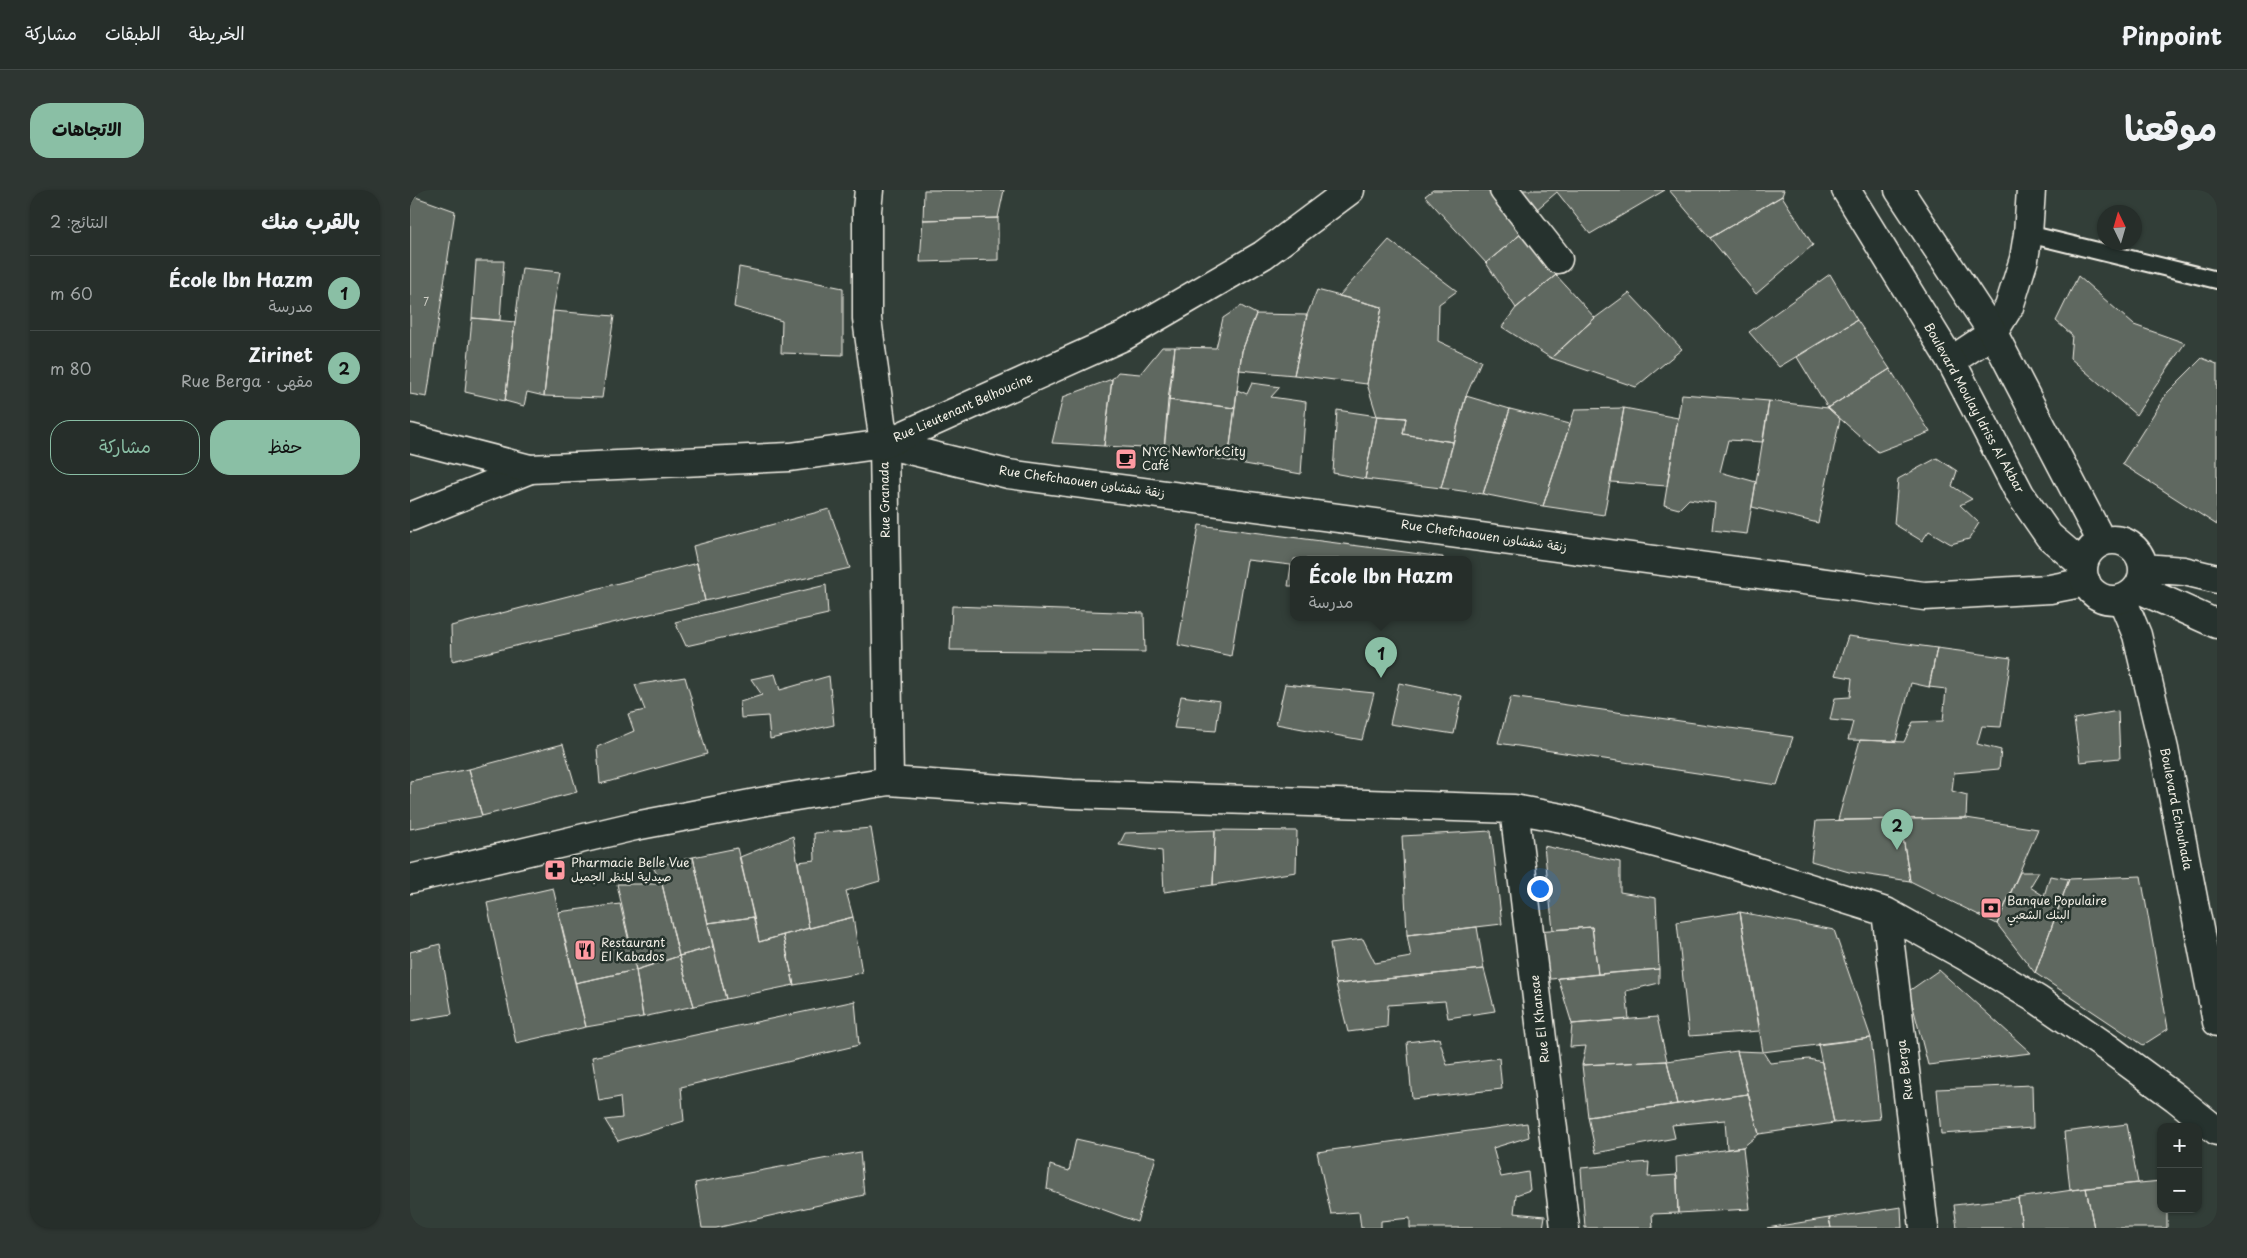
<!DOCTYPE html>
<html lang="ar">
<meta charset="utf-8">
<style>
:root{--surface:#262e2a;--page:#2e3632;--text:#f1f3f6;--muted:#a4a8a8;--line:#424a47;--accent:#8abfa5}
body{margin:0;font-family:"Playpen Sans","Playpen Sans Arabic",sans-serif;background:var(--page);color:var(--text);direction:rtl}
.controls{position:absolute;right:15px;bottom:15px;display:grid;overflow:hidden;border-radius:10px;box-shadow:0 1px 4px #0004}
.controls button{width:45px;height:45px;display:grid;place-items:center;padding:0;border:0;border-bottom:1px solid var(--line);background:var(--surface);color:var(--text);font:25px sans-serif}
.compass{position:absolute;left:1687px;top:15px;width:45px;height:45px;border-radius:50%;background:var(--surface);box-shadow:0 1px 4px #0004;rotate:355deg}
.you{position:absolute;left:1129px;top:698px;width:18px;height:18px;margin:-12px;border:4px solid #fff;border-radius:50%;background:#1a73e8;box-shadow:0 0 0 8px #1a73e833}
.badge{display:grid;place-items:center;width:32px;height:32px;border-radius:50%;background:var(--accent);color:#111;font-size:16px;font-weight:700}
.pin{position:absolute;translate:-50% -41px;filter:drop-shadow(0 1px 2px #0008)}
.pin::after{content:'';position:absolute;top:26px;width:18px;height:15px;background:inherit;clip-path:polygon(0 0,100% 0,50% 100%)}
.popup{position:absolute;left:880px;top:366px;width:182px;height:65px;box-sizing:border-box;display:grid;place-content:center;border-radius:10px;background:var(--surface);filter:drop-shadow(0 1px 4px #0005);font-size:16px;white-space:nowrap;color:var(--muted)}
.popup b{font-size:19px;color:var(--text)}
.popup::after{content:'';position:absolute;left:50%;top:100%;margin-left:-10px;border:10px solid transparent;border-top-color:var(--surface)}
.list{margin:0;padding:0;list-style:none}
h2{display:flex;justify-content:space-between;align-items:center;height:65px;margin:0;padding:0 20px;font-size:21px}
h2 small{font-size:16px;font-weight:400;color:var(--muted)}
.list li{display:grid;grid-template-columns:32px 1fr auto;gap:15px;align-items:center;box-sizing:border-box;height:75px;padding:0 20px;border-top:1px solid var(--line)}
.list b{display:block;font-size:19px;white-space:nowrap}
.list p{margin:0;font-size:16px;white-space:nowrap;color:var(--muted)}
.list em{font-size:16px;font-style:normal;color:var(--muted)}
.actions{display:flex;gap:10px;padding:15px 20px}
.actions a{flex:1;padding:11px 0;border:1px solid var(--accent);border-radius:20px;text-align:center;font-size:18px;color:var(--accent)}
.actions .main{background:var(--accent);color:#111}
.map{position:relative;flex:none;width:1807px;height:1038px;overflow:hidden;direction:ltr;border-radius:20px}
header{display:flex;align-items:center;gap:30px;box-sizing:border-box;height:70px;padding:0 25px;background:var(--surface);border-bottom:1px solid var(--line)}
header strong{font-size:24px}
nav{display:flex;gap:28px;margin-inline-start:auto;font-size:18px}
.intro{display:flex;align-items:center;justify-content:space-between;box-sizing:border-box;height:120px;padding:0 30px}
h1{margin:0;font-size:35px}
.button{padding:12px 22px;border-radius:20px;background:var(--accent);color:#111;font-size:18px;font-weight:700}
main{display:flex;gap:30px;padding:0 30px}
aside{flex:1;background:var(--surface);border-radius:20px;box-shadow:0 1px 4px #0004}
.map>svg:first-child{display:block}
.building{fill:#5f6861;stroke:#f4f1e8}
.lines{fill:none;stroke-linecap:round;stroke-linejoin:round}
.service-casing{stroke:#f4f1e8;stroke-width:20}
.minor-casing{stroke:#f4f1e8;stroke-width:31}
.tertiary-casing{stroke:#f4f1e8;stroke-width:31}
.primary-casing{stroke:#f4f1e8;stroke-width:31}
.service{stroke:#26332d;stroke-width:16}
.minor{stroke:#26332d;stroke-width:28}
.tertiary{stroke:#26332d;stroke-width:28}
.primary{stroke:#26332d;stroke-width:28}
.labels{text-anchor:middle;stroke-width:5;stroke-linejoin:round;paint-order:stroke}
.number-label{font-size:10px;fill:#cfcfc6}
.street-label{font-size:12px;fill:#f4f1e8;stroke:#26332d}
.poi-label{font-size:12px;fill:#f4f1e8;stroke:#26332d;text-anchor:start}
</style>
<header>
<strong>Pinpoint</strong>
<nav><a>الخريطة</a><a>الطبقات</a><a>مشاركة</a></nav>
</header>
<div class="intro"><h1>موقعنا</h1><a class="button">الاتجاهات</a></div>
<main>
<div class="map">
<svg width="1807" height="1038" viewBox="0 0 1807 1038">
<rect width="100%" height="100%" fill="#323e38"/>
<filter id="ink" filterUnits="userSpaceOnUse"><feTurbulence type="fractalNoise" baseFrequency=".02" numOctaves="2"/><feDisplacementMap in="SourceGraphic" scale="10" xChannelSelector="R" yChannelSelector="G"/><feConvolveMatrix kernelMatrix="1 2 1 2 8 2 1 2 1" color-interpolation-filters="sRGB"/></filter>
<g filter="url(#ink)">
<path class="building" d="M514 0H594L588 28 513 30Z
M1023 0H1078L1112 43 1076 73 1015 6Z
M1111 0H1255L1180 44 1147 2 1126 20Z
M1259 0H1374L1372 6 1300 48Z
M0 5 45 21 17 207 0 204Z
M1372 6 1403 55 1346 104 1300 48Z
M588 28V70L510 72 513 30Z
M1112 43 1146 85 1106 118 1076 73Z
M979 50 1047 101 1029 114 1028 151 1071 171 1056 206 1043 252 993 244 996 228 967 226 957 194 972 117 929 106Z
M66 71H94L90 130 62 128Z
M329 77 433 98V165L371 163 372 131 324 117Z
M112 78 150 82 143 121 134 206 117 202 114 216 95 211Z
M1420 84 1447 130 1369 177 1339 142Z
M1146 85 1185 128 1141 168 1092 137 1106 118Z
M1668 86 1724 135 1775 153 1726 225 1660 168 1662 145 1646 131Z
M907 100 972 117 957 194 884 185 897 125Z
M1219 103 1272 159 1226 197 1141 168 1185 128Z
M831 116 846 124 832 161 825 218 758 210 765 157 806 158 813 128Z
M143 121 204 126 192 208 134 206Z
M846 124 897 125 884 185 829 180 832 161Z
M62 128 105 132 95 211 55 202Z
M1447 130 1480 179 1418 218 1387 167Z
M752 157H765L754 259 694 256 702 189 708 182 730 184Z
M1792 168 1807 174V335L1712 274 1757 203Z
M1480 179 1520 242 1468 262 1418 218Z
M702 189 694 256 642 253 653 207Z
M842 193 870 197 861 207 896 212 891 284 818 271 827 200 837 204Z
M1272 204 1359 211 1353 252 1318 250 1310 282 1346 292 1337 344 1302 340 1305 313 1279 309 1269 319 1254 315Z
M1056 206 1100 219 1073 304 1031 298Z
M758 210 825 218 818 271 754 259Z
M1359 211 1418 218 1430 229 1408 333 1342 317Z
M1214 218 1268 228 1257 296 1201 292Z
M1214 218 1194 325 1133 316 1165 219Z
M1100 219 1160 234 1133 316 1073 304Z
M927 220 967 226 955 289 923 283Z
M967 226 996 228 993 244 1043 252 1031 298 955 289Z
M1527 268 1547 281 1542 296 1562 309 1550 315 1569 333 1559 349 1541 354 1519 341 1512 351 1484 334 1488 289Z
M419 319 440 378 295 411 283 356Z
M789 335 1033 367V369H884V396H878L881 375 837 370 821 466 768 455Z
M287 373 295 411 42 471 41 436Z
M416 395 418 424 276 456 265 432Z
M542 416 734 423 735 462 540 460Z
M1438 446 1527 458 1519 497 1501 493 1486 551 1438 550 1443 532 1420 530 1425 508 1440 507 1442 488 1425 485Z
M1527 458 1601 468 1591 537 1572 536 1567 554 1591 560 1589 579 1544 583 1542 601 1557 605 1556 628 1428 630 1450 550 1494 552 1503 532 1533 531 1536 499 1519 497Z
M365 484 370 500 419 486 424 535 360 549 358 526 331 528 330 512 352 505 341 489Z
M275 487 297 564 190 594 187 557 224 541 218 524 235 520 225 495Z
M989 493 1052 506 1044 544 980 534Z
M875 494 964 503 952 550 866 534Z
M771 506 810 511 806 541 764 538Z
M1101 507 1383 547 1367 595 1088 553Z
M1708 521 1710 568 1670 572 1664 529Z
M153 554 167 602 72 626 59 579Z
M59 579 72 626 0 639V591Z
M1556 628 1628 639 1587 734 1500 691 1490 629Z
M1490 629 1500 691 1439 682 1401 671 1406 631Z
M461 638 470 691 436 701 443 727 399 738 388 672 405 670 404 643Z
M805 640 887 641 886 682 803 695Z
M805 640 803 695 754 702 752 661 709 655 715 643Z
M1081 641 1092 734 997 745 992 646Z
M383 646 399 738 349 752 330 667Z
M1134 656 1210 672V702L1246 708 1249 779 1188 784 1182 737 1143 740Z
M327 658 344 727 298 733 283 667Z
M283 667 303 757 269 766 252 694 243 677Z
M1610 682H1629L1620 697 1634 706 1640 686 1659 689 1625 783 1587 734Z
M1731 686 1758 839 1733 855 1625 783 1659 689Z
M207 694H252L269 766 226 780Z
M143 698 176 837 106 853 77 713Z
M210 714 226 780 165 793 148 722Z
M1330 722 1350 841 1279 846 1267 732Z
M1330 722 1424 740 1461 848 1353 862Z
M344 727 349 752 373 745 384 795 316 809 298 733Z
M443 727 452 783 384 795 373 745Z
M1067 737 1074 779 926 794 920 753 953 749 965 773 1001 767 997 745Z
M1182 737 1188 784 1132 790 1126 741Z
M30 754 42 824 0 831V762Z
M303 757 316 809 284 816 269 766Z
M269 766 284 816 233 827 226 780Z
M1074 779 1085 821 1038 828 1035 811 978 815 977 837 938 842 926 794Z
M1249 779V793L1216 801 1219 829 1162 834 1148 788Z
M226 780 233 827 176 837 165 793Z
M1529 780 1621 863 1518 875 1499 801Z
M445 811 449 855 271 897 274 931 208 951 195 930 212 928 210 907 189 911 182 867Z
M1247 827 1257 871 1172 875 1176 856 1160 857 1162 834Z
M1029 848 1037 875 1089 868 1092 899 1002 909 997 852Z
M1461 848 1470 929 1424 933 1408 854Z
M1327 861 1338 904 1267 914 1257 871Z
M1327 861 1353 862 1360 873 1399 869 1412 872 1424 933 1349 944Z
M1257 871 1267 914 1178 927 1172 875Z
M1622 895 1623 938 1531 944 1527 899Z
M1338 904 1349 944 1333 957 1317 959 1315 930 1262 935 1265 948 1186 963 1178 927Z
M1117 933 1119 947 1083 958 1091 987 1118 982 1120 1000 1106 1005 1104 1023 1135 1026 1133 1038H1000V1028L971 1031V1038H951L949 1022 921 1024 907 962Z
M1717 934 1728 993 1660 1000 1654 942Z
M666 949 746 967 727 1032 637 999 640 975 659 981Z
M1333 957 1340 1019 1268 1023 1266 967Z
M450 962 454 1005 306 1038H292L285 993Z
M1239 972 1238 987 1267 985 1268 1023 1242 1024 1243 1038H1175L1171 978Z
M1751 991V1019H1757V1038H1684L1676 998Z
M1676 998 1684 1038H1612L1608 1008Z
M1608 1008 1612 1038H1547L1544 1015Z
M1491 1017 1492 1038H1421L1419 1028Z
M1419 1028 1421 1038H1357Z"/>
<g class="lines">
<g class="service-casing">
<path id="service" d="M1618 44 1807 90"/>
</g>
<g class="minor-casing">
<path id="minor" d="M459 0 457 20V129L474 254 479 591
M1094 0 1148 69
M1541 171 1583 143 1599 117 1614 69 1618 44 1621 0
M474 254 598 284 1514 406 1640 399 1676 392
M0 327 120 279
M1712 409 1727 445 1754 559 1807 832
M1104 619 1155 1038
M0 689 225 636 367 609 479 591 662 604 1104 619 1152 628 1310 670 1476 722 1555 766 1628 810 1698 858 1766 908 1807 941
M1476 722 1514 1038"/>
</g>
<g class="tertiary-casing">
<path id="tertiary" d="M0 248 120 279 380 267 474 254 714 146 853 65 940 0"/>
</g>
<g class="primary-casing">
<path id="primary" d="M1436 0 1541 171 1610 304 1639 346 1673 375
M1489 0 1583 143 1692 352
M1673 380a30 30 0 1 1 60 0a30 30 0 1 1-60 0Z
M1733 378 1774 381 1807 389
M1727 398 1807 434"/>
</g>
<use href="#service" class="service"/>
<use href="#minor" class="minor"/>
<use href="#tertiary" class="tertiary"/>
<use href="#primary" class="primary"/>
</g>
</g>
<defs>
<g id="cafe-square" transform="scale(1.125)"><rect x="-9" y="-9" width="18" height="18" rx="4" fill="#ff9aa2" stroke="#26332d"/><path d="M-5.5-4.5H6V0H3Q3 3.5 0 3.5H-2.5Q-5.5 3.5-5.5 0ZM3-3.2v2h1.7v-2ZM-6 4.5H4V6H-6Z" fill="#111"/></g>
<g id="pharmacy-square" transform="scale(1.125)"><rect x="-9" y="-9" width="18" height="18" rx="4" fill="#ff9aa2" stroke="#26332d"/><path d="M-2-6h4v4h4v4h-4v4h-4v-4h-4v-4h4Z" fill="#111"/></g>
<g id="bank-square" transform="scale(1.125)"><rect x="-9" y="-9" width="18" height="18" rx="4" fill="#ff9aa2" stroke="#26332d"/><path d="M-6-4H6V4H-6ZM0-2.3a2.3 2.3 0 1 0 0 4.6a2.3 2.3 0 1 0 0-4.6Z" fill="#111"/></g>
<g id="restaurant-square" transform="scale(1.125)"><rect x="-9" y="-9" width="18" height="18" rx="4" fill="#ff9aa2" stroke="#26332d"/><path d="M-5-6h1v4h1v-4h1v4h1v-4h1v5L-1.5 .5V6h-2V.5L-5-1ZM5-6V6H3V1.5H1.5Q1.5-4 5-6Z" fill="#111"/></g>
</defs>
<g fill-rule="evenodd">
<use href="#cafe-square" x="716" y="269"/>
<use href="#pharmacy-square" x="145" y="680"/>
<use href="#bank-square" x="1581" y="718"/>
<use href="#restaurant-square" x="175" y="760"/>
</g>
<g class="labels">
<g class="number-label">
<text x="16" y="116">7</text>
</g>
<g class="street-label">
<text transform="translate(553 218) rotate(-24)" y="4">Rue Lieutenant Belhoucine</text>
<text transform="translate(1564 218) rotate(61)" y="4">Boulevard Moulay Idriss Al Akbar</text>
<text transform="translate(672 292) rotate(8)" y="4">Rue Chefchaouen زنقة شفشاون</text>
<text transform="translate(475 310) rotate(-91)" y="4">Rue Granada</text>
<text transform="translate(1074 346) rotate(8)" y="4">Rue Chefchaouen زنقة شفشاون</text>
<text transform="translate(1766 619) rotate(79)" y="4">Boulevard Echouhada</text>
<text transform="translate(1130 829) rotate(-97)" y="4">Rue El Khansae</text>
<text transform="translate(1495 880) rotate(-97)" y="4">Rue Berga</text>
</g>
<g class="poi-label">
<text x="732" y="266">NYC NewYorkCity<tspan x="732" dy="14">Café</tspan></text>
<text x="161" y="677">Pharmacie Belle Vue<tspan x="161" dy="14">صيدلية المنظر الجميل</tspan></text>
<text x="1597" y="715">Banque Populaire<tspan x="1597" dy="14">البنك الشعبي</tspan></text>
<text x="191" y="757">Restaurant<tspan x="191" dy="14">El Kabados</tspan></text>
</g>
</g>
</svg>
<div class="controls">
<button>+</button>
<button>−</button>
</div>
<svg class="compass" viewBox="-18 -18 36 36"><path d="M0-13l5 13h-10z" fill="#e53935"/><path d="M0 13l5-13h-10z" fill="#a4a8a8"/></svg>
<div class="you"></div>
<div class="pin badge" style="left:971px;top:488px">1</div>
<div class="popup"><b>École Ibn Hazm</b>مدرسة</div>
<div class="pin badge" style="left:1487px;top:660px">2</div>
</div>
<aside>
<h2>بالقرب منك<small>النتائج: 2</small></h2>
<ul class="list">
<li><span class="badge">1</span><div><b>École Ibn Hazm</b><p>مدرسة</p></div><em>60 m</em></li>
<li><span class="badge">2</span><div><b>Zirinet</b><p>مقهى · Rue Berga</p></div><em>80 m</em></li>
</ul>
<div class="actions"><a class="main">حفظ</a><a>مشاركة</a></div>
</aside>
</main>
